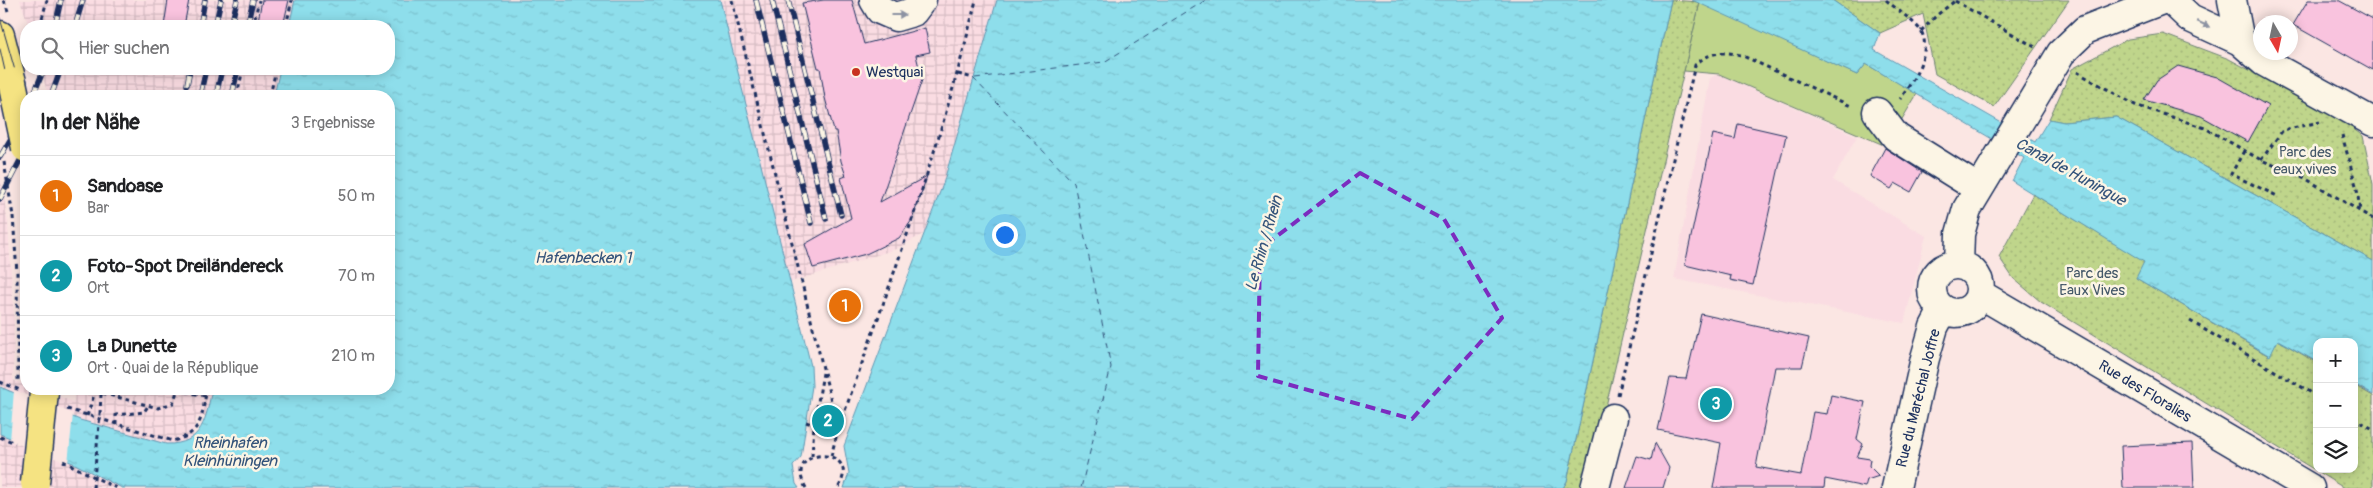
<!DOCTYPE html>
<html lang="de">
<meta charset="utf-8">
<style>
:root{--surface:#fff;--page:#f6f6f6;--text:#202124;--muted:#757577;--line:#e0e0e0;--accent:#7c3aed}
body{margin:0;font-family:Pangolin,sans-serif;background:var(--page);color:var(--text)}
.controls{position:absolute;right:15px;bottom:15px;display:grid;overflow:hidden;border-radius:10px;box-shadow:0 2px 12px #0003}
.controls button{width:45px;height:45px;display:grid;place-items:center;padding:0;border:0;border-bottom:1px solid var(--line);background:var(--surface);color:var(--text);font:25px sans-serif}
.compass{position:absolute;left:2253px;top:15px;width:45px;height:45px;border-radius:50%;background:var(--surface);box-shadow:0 2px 12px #0003;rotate:171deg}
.you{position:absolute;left:1004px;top:234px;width:18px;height:18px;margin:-12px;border:4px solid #fff;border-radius:50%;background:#1a73e8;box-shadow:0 0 0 8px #1a73e833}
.badge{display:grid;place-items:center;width:32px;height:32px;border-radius:50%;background:var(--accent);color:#fff;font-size:16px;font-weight:700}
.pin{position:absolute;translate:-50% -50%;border:2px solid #fff;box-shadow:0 1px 5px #0006}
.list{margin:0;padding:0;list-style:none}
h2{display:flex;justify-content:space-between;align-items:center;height:65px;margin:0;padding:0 20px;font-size:21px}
h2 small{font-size:16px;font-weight:400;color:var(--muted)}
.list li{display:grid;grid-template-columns:32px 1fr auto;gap:15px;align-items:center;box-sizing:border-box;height:80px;padding:0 20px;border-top:1px solid var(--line)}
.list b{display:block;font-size:19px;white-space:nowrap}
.list p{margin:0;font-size:16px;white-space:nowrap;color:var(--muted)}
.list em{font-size:16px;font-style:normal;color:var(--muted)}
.icon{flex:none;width:28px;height:28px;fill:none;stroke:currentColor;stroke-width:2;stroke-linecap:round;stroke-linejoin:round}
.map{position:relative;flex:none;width:2373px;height:488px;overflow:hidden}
.search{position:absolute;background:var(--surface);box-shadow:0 2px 12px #0003;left:20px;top:20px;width:375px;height:55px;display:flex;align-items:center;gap:12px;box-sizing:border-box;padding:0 18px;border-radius:20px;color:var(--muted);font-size:19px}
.panel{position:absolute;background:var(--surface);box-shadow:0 2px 12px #0003;left:20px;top:90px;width:375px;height:305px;border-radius:20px}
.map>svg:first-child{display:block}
.built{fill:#fadce2}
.industrial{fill:url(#industrial-grid)}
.grass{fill:#bfd58b;stroke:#6d8274}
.park{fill:url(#park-dots);stroke:#6d8274}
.water{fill:url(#water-ripples);stroke:#6098b3}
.pier{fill:#fbe6e3}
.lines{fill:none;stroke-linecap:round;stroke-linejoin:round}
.ferry{stroke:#32527a;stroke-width:1;stroke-dasharray:6 5;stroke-linecap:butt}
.building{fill:#f9c3de;stroke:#1b2f5e}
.minor-casing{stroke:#1b2f5e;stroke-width:31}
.major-casing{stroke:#1b2f5e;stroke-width:31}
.path{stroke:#1b2f5e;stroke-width:3;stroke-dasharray:4 4;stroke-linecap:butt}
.minor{stroke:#fcf5e5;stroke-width:28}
.major{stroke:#f5e382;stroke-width:28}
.tram{stroke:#1b2f5e;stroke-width:1}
.rail-casing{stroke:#1b2f5e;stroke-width:5.5}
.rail{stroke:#fcf5e5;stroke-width:4;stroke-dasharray:11;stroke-linecap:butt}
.major-bridge-casing{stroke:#1b2f5e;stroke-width:31;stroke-linecap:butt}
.path-bridge{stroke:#1b2f5e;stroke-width:3;stroke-dasharray:4 4;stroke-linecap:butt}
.major-bridge{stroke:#f5e382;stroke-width:28}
.oneway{fill:#8c92a2}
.marked{fill:none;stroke:#7b2cbf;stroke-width:4;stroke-dasharray:10 6;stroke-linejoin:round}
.poi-dot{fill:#c8321e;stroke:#fcf5e5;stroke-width:2}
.labels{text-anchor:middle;stroke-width:5;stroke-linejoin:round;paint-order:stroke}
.poi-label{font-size:15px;fill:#1b2f5e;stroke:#fcf5e5;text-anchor:start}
.park-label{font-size:15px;fill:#445869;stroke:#fcf5e5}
.street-label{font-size:15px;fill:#1b2f5e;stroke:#fcf5e5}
.water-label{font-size:16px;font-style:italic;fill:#32527a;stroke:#fcf5e5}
</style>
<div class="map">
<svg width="2373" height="488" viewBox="0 0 2373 488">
<defs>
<pattern id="industrial-grid" width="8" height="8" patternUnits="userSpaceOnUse" patternTransform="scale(1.25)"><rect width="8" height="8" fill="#fadce2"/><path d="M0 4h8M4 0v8" fill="none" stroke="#d6bdc4"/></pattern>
<pattern id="park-dots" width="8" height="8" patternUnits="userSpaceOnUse" patternTransform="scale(1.25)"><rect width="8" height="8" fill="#bfd58b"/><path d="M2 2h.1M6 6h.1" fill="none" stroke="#a4b77a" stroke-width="1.8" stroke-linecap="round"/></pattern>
<pattern id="water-ripples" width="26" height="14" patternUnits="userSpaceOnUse" patternTransform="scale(1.25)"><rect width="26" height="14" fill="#8edeeb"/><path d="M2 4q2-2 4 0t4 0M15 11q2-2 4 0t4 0" fill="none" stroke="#7abfcc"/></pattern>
</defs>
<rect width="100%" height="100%" fill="#fbe6e3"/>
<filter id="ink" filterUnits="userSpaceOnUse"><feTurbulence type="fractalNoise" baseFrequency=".02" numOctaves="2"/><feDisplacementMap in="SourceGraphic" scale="10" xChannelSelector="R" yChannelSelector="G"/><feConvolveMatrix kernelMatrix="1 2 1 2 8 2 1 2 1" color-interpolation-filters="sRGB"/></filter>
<g filter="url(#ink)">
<path class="built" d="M1718 74 1857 136 1833 180 1926 236 1904 323 1674 279 1710 78Z"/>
<path class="industrial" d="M20 0H998L943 184 925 233 896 249 791 282 389 374V96H48L41 69H389V26H29Z
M0 174 8 224 14 320 13 380 26 385V389H38L74 402 75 389H326L196 418 183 488H0Z"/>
<path class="grass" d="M1700 2 1857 75 1866 64 1917 94 1886 146 1719 74 1684 71Z"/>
<path class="park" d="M1671 0 1700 2 1587 488H1563L1567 481Z
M1832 0H2069L1994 107 1935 74 1923 14 1880 33Z
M2163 34 2229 59 2337 117 2363 136 2373 184V261L2116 117 2064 122 2049 119 2072 69 2128 39Z
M2033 194 2145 262 2136 278 2269 356 2278 340 2317 363V469H2354V385L2373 396V488H2344L2041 302 2013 278 1999 257Z"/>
<path class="water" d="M295 0H720L811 366 812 386 801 457 793 466 796 484 799 488H122L73 463 0 434V387L80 420 166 444C203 445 206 418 212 389H389V96H274L280 69H389V26H289Z
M997 0H1671L1567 481 1563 488H844L849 473 844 446 943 184Z
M1692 0H1832L1880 33 1874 50 2035 142 2049 119 2064 122 2116 117 2373 261V395L2354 384V342H2317V362L2278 340 2270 356 2136 278 2144 262 2012 181 2024 158 1866 64 1857 75Z"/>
<path class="pier" d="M14 390 73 414 68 463 10 441Z"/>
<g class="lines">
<path class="ferry" d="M973 78 1074 183 1111 367 1081 488
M975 78 1104 62 1206 0"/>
</g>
<path class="building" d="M168 0H189L184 26H164Z
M262 0H289L283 26H257Z
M824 0H852L864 44 925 28 930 52 916 55 922 80 880 202 927 176 912 220 899 238 866 254 813 268 805 244 851 218 841 178 846 176 841 161 836 131H834L825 98 820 68H818L802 3Z
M2308 0H2338L2373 19V70L2293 25Z
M2178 66 2217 77 2268 106 2248 142 2201 116 2144 100 2157 80Z
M1738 124 1786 135 1753 285 1730 280 1731 276 1685 265 1713 134 1735 139Z
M1885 148 1922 172 1911 192 1895 183 1891 189 1870 176Z
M1701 314 1809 338 1802 367H1775L1756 467 1801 475 1813 412 1827 414 1831 395 1865 402 1857 439 1863 444 1857 457 1870 459 1869 466 1879 476 1867 480 1865 487 1825 479 1824 488H1713L1721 443 1658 430 1670 378 1686 379Z
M1655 443 1669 468 1663 488H1626L1637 456 1651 460Z
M2192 443 2194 488H2123L2121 446Z"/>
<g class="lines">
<g class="minor-casing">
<path id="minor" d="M874 0 880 10 896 17 913 12 922 0
M2171 0 2190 18 2240 41 2264 62 2373 122
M2232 0 2240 41
M1877 112 1896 137 1979 189
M1959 265 1960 234 1967 209 2061 53 2085 30 2162 0
M1932 289a24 24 0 1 1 48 0a24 24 0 1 1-48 0Z
M1980 294 2310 488
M1595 488 1613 418
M1896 488 1925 358 1934 327 1943 310"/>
</g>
<g class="major-casing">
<path id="major" d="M0 35 12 82"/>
</g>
<path class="path" d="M4 0 8 11
M732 0 838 429
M1886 0C1895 8 1915 22 1921 31 1933 52 1911 84 1900 99
M1955 1 2035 47
M40 26 47 0
M253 26 259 0
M286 26 292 0
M1921 31 1937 15 1956 0
M2077 72 2135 105 2205 128 2261 160 2303 177 2373 219
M958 74 973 78
M127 96 128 91
M237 96 243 69
M270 96 276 69
M2342 135 2357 189 2360 211
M2244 151 2231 174 2277 196
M2261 160 2283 130 2320 122
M2303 177 2308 168
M13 216 17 273 18 380
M2190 321 2317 396
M0 382 20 390
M87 389 158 408 173 403 178 389
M178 390 205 396
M1618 395 1695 65C1709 52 1723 51 1741 55L1853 107
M67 409 173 441C204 433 201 415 207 389
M100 414 101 394
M87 416 95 392
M2354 418 2373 429
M806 422 814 425
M116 425V415L144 412 148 406
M0 437 15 443
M812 456 814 425 823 373
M831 456 838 430C889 288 941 147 976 0
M63 461 116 488
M93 488 94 479
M806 488C780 445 865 445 838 488"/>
<use href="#minor" class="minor"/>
<use href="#major" class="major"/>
<path class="tram" d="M0 18 26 109
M0 49 26 163
M30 488 40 389
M40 488 50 389"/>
<g class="rail-casing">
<path id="rail" d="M756 0 811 223
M772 0 826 219
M788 0 841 215
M55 26 61 0
M75 26 83 0
M200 26 205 0
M215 26 221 0
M231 26 237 0
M247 26 253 0
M187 85 190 69
M33 96 44 69
M51 96 61 69
M200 96 206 69
M216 96 222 69
M232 96 238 69
M0 157 26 113
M0 199 26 149
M153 391V389"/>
</g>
<use href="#rail" class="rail"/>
<g class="major-bridge-casing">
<path id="major-bridge" d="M12 82 26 148
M35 483 44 392"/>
</g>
<path class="path-bridge" d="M4 162 13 216
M94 479 100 414"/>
<use href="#major-bridge" class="major-bridge"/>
</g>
<defs><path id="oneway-solid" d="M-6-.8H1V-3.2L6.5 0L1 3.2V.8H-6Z" transform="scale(1.25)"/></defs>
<g class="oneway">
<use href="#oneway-solid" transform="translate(898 15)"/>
<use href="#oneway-solid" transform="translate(2203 24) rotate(25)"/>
</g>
</g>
<path class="marked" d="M1360 173 1444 219 1502 318 1412 419 1258 376 1260 249Z"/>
<circle class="poi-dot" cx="856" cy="72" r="5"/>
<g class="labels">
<g class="poi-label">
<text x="866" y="77">Westquai</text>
</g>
<g class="park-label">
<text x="2305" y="157">Parc des<tspan x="2305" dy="17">eaux vives</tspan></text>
<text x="2092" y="278">Parc des<tspan x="2092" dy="17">Eaux Vives</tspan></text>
</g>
<g class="street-label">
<text transform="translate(2145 391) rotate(31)" y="5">Rue des Floralies</text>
<text transform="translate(1918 398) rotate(-76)" y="5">Rue du Maréchal Joffre</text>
</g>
<g class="water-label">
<text transform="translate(2071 171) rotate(29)" y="6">Canal de Huningue</text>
<text transform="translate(1263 243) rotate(-74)" y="6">Le Rhin / Rhein</text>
<text x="583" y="263">Hafenbecken 1</text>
<text x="230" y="448">Rheinhafen<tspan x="230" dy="18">Kleinhüningen</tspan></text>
</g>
</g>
</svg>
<div class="controls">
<button>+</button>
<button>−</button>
<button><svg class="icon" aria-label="layers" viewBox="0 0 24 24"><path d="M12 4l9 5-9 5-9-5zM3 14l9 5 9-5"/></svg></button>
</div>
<svg class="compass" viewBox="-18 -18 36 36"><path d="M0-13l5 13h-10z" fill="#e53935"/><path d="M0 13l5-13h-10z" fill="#757577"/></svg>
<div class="you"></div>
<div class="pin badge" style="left:845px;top:306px;background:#e8710a">1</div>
<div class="pin badge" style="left:828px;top:421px;background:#0f9aa8">2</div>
<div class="pin badge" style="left:1716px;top:404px;background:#0f9aa8">3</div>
<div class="search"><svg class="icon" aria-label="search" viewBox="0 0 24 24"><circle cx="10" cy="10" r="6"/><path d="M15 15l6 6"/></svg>Hier suchen</div>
<section class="panel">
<h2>In der Nähe<small>3 Ergebnisse</small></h2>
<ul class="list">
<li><span class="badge" style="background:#e8710a">1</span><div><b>Sandoase</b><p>Bar</p></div><em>50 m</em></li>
<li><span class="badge" style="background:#0f9aa8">2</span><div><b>Foto-Spot Dreiländereck</b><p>Ort</p></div><em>70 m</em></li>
<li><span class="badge" style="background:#0f9aa8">3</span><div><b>La Dunette</b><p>Ort · Quai de la République</p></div><em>210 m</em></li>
</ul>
</section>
</div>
